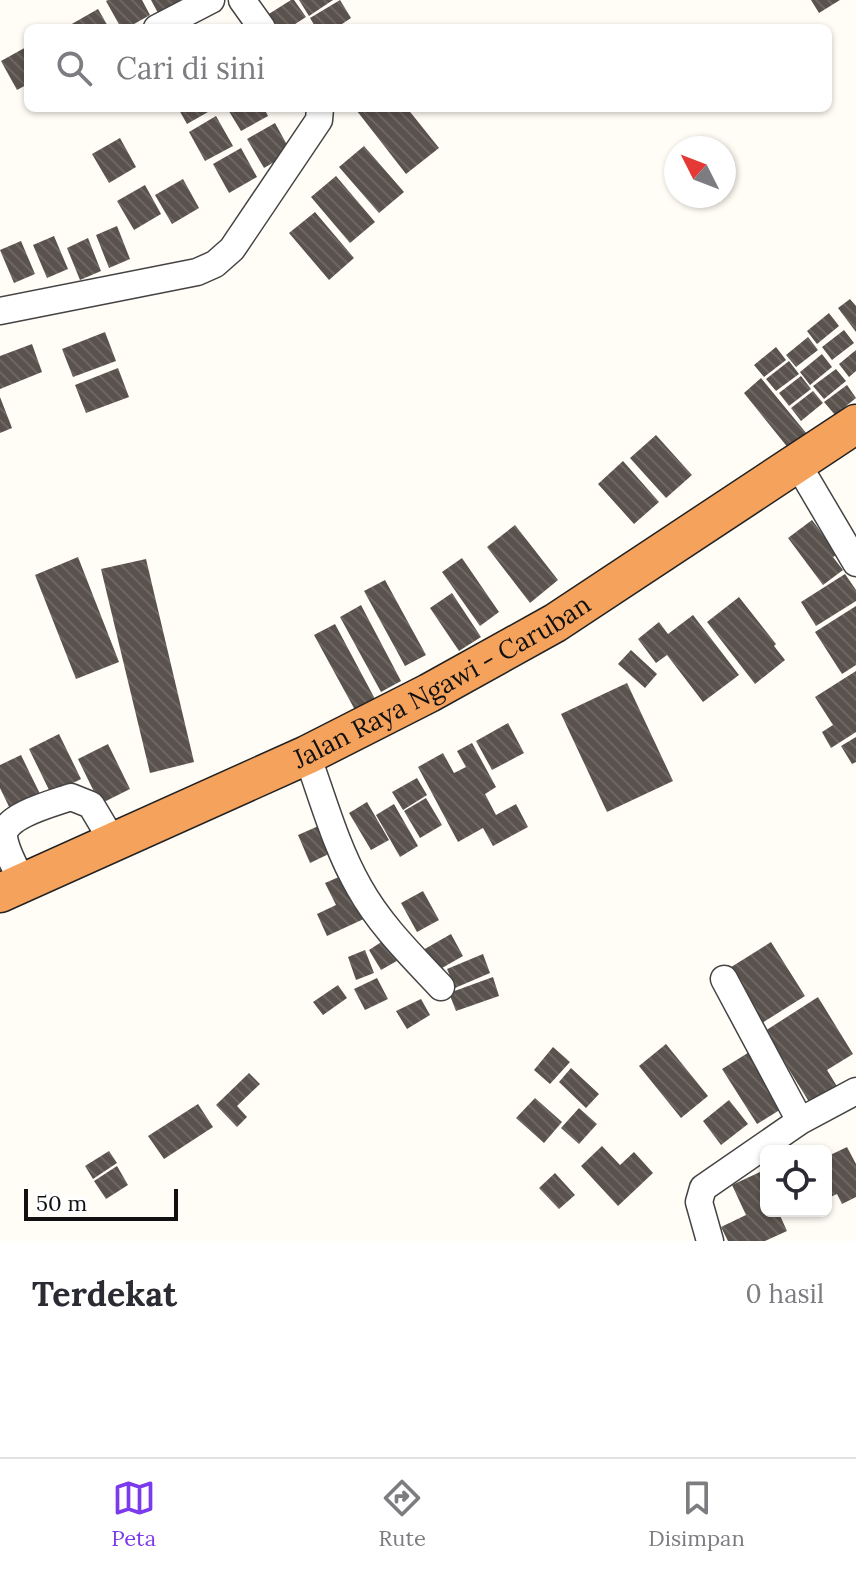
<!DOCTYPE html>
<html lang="id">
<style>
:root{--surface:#fff;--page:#f2f2f3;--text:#2b2b33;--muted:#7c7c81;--line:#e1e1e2;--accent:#7c3aed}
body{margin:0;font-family:Lora,serif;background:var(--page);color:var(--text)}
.controls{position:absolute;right:24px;bottom:24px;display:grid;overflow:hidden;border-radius:12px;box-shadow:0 2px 6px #0004}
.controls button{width:72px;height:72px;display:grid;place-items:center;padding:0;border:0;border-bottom:2px solid var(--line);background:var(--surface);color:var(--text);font:40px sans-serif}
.compass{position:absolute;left:664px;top:136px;width:72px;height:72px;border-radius:50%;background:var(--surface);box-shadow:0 2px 6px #0004;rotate:312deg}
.scale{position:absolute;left:24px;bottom:20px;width:154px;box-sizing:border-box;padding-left:8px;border:4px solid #111;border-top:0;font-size:22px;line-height:28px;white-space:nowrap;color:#111;-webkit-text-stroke:6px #fff;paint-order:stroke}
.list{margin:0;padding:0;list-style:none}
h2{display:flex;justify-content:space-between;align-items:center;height:104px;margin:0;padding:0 32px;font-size:34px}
h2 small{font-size:26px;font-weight:400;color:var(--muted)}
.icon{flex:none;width:44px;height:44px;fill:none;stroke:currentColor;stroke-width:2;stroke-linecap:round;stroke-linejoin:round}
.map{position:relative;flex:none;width:856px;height:1241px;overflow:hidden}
.search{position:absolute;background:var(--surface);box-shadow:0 2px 6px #0004;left:24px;right:24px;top:24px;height:88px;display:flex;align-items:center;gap:20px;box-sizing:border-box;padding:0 28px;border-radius:12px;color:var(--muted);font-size:30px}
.sheet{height:216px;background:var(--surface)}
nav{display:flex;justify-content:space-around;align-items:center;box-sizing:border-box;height:112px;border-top:2px solid var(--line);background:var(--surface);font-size:22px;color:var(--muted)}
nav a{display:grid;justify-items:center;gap:4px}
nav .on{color:var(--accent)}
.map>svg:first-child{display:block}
.building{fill:url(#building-back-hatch)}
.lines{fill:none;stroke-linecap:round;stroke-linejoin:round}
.minor-casing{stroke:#444;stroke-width:29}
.highway-casing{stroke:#222;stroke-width:41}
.minor{stroke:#fff;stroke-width:26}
.highway{stroke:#f5a25d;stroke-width:38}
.labels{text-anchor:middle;stroke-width:8;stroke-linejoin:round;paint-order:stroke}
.street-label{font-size:26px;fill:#111;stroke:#fff}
</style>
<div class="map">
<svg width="856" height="1241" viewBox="0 0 856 1241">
<defs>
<pattern id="building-back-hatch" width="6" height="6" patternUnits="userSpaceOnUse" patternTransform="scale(2)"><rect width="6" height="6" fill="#5a524d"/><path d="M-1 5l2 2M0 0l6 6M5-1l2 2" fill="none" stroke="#6d6662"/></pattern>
</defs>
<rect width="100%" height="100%" fill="#fffdf5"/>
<path class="building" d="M108 0H142L150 15 127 28H121L106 1Z
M151 0H181L158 13Z
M291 0H294L306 17 289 28H271L264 17Z
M299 0H333L309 16Z
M340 0 351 18 336 28H316L310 18Z
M811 0H840L819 13Z
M98 9 109 28H72L70 25Z
M28 46V84L17 90 1 61Z
M178 108H215L187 124Z
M227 108H264L268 116 241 131Z
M361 108H407L439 148 406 174 357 111Z
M216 116 233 146 205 161 189 132Z
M275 123 291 152 264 168 247 139Z
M120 138 136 167 109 183 92 154Z
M364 146 404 192 379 213 339 167Z
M241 148 257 177 229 193 213 164Z
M336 176 375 222 350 243 311 197Z
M183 179 199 208 172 224 155 195Z
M145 185 161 214 134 230 117 201Z
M315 212 354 258 329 280 289 233Z
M117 226 130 259 109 268 96 235Z
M54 236 68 269 47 278 33 245Z
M88 238 101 271 80 280 67 248Z
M21 241 35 274 14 283 0 250Z
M850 299 856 306V332L838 308Z
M829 313 839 326 817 344 807 331Z
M844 330 854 343 832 360 822 347Z
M105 332 116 361 73 377 62 349Z
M808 337 818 350 796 367 786 355Z
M32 344 42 372 0 389V356Z
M776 347 786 360 764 377 754 365Z
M856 350V371L849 377 839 364Z
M822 354 832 367 810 385 800 372Z
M789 361 799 374 776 391 766 379Z
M118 368 129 397 86 413 75 385Z
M836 369 846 381 824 399 813 386Z
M801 376 811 389 789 406 779 393Z
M761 378 807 434 789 449 744 393Z
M847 385 856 398 835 415 824 402Z
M813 391 823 403 801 421 791 408Z
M0 397 12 428 0 433Z
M656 435 692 475 666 498 630 458Z
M623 461 659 502 634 524 598 484Z
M812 520 838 554 833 557 843 570 823 585 788 538Z
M515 525 558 580 530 603 487 547Z
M78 557 119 662 76 679 35 575Z
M462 558 499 612 480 626 442 572Z
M146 559 194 762 150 773 101 569Z
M845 574 856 590V601L816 626 801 602Z
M385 580 426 655 405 666 364 591Z
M452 593 481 637 459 651 430 608Z
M739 597 776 644 774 646 785 660 755 684 707 622Z
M361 605 401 681 381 692 340 617Z
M856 606V665L842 674 815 632Z
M693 615 739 675 703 702 667 655 656 663 638 639 659 622 668 634Z
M335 624 375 699 355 710 314 635Z
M631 650 657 674 645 688 618 664Z
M856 671V732L831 748 822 732 833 725 815 697Z
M627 683 673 781 607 812 561 714Z
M508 723 524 753 492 770 476 741Z
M59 734 81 779 51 794 29 749Z
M856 737V762L852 764 841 746Z
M472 743 496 787 485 794 496 815 516 804 528 827 493 846 483 828 458 842 418 767 443 753 454 773 466 767 457 751Z
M108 744 130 789 100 804 78 759Z
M21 755 43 800 13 815 0 788V765Z
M417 778 427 795 403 810 392 792Z
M426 798 442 825 420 838 404 811Z
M367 802 389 840 371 850 349 813Z
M394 804 418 846 400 857 376 815Z
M323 824 335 851 310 863 298 835Z
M348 873 368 917 327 936 317 914 336 905 325 883Z
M423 891 439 920 417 932 401 903Z
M451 934 463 956 435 972 423 950Z
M389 937 402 958 381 970 369 950Z
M771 942 805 996 762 1023 728 969Z
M365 950 374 973 356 980 348 957Z
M483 954 490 973 455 988 447 969Z
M493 977 499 996 456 1011 449 993Z
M377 978 388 999 365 1010 354 989Z
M338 985 347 998 323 1015 313 1002Z
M818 997 853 1054 827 1070 838 1088 811 1105 765 1031Z
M421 999 430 1015 407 1029 396 1011Z
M666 1044 708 1096 681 1118 639 1066Z
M553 1047 570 1062 550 1084 534 1070Z
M751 1051 786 1106 757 1124 722 1069Z
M571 1068 599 1094 586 1108 559 1082Z
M249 1073 260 1084 237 1106 247 1117 237 1127 216 1105Z
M535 1098 562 1122 544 1143 516 1118Z
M729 1100 748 1124 721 1145 703 1121Z
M198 1104 213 1127 164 1159 148 1136Z
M579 1108 597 1124 579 1144 561 1128Z
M602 1146 620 1165 634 1152 653 1173 618 1206 581 1166Z
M847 1147 856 1164V1197L842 1204 837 1194 826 1199V1157Z
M109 1151 117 1163 93 1179 85 1166Z
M117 1166 128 1185 106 1199 94 1181Z
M760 1172 766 1186V1211H778L787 1231 765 1241H728L721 1227 746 1215 732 1185Z
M555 1173 575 1195 559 1209 539 1188Z"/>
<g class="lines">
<g class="minor-casing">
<path id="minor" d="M242 0 262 28
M157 28 211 0
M0 311 197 272 215 264 232 249 319 120 320 108
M797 463 856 563
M307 755C323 799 336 847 359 887 380 925 412 956 441 987
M23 883C17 870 5 851 4 836 3 816 54 803 71 797L91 805 113 842
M724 979 800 1121
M710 1241 699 1202 703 1188 800 1121 856 1091"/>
</g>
<g class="highway-casing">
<g id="highway">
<path id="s1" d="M0 893 307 755 429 693 555 623 856 424"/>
</g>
</g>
<use href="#minor" class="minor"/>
<use href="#highway" class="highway"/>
</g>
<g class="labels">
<g class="street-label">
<text dy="9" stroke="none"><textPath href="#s1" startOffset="490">Jalan Raya Ngawi - Caruban</textPath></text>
</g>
</g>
</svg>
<div class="controls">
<button><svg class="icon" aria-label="locate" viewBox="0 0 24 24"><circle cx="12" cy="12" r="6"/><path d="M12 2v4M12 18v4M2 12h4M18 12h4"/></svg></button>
</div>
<svg class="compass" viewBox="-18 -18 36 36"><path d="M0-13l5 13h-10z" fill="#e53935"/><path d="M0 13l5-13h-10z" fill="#7c7c81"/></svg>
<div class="scale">50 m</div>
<div class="search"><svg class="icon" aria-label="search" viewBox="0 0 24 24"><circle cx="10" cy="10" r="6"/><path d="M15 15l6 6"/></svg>Cari di sini</div>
</div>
<section class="sheet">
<h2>Terdekat<small>0 hasil</small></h2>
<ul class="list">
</ul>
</section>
<nav>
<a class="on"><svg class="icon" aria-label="map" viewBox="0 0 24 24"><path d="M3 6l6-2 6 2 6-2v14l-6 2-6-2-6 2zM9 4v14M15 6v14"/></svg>Peta</a>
<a><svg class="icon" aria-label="directions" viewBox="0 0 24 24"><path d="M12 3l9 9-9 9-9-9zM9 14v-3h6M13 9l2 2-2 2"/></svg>Rute</a>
<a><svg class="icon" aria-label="saved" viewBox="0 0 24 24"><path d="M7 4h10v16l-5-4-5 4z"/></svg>Disimpan</a>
</nav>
